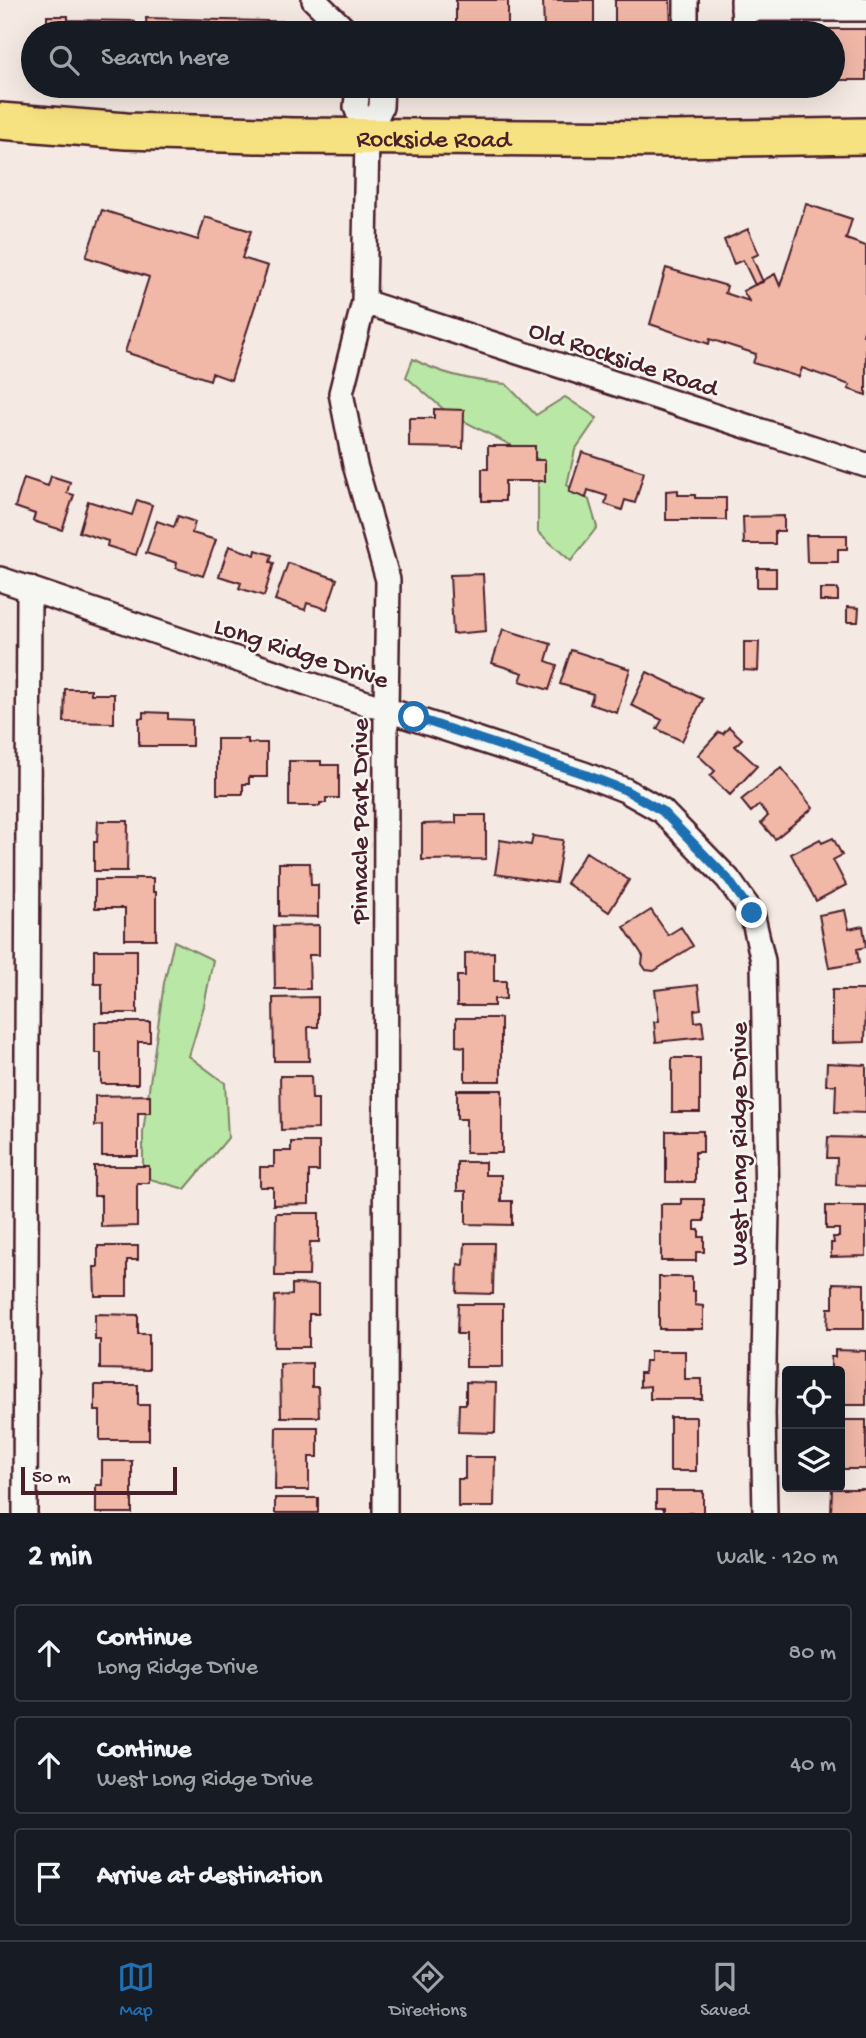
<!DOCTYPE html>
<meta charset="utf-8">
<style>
:root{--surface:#171b24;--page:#20242c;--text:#f1f3f6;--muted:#9ea1a6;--line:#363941;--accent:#1f6fb2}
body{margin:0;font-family:"Gochi Hand",sans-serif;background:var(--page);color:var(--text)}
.controls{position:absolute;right:21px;bottom:21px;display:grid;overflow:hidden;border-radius:7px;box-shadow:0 7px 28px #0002}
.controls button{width:63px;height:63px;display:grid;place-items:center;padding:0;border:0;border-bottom:2px solid var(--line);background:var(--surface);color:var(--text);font:35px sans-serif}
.scale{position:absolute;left:21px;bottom:18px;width:156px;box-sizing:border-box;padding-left:7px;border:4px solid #4a1f2b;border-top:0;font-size:19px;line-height:24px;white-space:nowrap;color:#4a1f2b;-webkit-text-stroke:5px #f6f6f2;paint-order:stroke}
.stop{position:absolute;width:21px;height:21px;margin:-16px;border:5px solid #1f6fb2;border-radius:50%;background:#fff}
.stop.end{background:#1f6fb2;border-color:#fff;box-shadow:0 2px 7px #0008}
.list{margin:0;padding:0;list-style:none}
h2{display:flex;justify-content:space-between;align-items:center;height:91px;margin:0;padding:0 28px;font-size:30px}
h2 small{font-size:23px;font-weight:400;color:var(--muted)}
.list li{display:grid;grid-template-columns:46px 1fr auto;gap:21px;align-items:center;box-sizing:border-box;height:98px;margin:0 14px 14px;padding:0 14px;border:2px solid var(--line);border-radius:7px}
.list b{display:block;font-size:26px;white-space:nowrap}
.list p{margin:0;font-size:23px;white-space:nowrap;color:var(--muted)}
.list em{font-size:23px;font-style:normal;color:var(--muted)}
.icon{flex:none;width:38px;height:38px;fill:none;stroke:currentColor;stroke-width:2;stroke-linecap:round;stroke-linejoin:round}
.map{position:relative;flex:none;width:866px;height:1513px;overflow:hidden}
.search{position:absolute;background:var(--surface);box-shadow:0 7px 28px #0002;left:21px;right:21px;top:21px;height:77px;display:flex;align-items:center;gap:18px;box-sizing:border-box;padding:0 24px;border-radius:38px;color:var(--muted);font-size:26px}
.sheet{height:427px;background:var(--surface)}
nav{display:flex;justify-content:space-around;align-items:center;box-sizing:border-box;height:98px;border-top:2px solid var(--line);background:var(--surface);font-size:19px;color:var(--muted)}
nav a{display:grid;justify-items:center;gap:4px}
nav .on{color:var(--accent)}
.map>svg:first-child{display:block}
.green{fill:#b8e7a6;stroke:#818368;stroke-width:2}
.building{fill:#f1b8a8;stroke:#4a1f2b;stroke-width:2}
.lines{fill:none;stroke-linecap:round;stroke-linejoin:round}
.minor-casing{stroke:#4a1f2b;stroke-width:28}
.primary-casing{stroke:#4a1f2b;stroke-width:40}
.minor{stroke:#f6f6f2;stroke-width:23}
.primary{stroke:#f7e281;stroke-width:35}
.route{stroke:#1f6fb2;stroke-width:9}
.labels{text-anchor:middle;stroke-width:5;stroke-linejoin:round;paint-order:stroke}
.street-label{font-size:26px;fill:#4a1f2b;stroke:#f6f6f2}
</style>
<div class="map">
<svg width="866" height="1513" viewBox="0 0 866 1513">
<rect width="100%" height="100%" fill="#f5eae3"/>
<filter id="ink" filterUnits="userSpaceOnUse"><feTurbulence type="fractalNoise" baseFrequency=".0143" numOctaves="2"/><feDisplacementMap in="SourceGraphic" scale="14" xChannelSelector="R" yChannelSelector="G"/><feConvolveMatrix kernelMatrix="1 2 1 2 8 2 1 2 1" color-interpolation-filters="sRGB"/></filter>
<g filter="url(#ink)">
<path class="green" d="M413 359C442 375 473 381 506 384L536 415 565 397 597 418 575 450 567 485 589 500 597 527 571 561 538 532V459L448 413 406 377Z
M174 941 213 960 204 1006 189 1056 225 1083 228 1138 185 1189 143 1177V1132L164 983Z"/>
<path class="building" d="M456 0H508V30H456Z
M543 0H594V31H544Z
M615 0H670L671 30 615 31Z
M47 16H68V20L135 21V33H47Z
M146 18 310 22V33H147Z
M772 29H866V80H833V33H772Z
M806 204 852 219 846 239 866 246V325L863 335 866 336V395L848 389 850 385 802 368 799 377 753 363 756 354 710 339 709 344 650 324 666 268 727 286 725 293 749 301 743 291 775 274 780 286Z
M102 210 198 240 205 217 251 231 242 258 268 266 231 380 212 373 210 380 125 352 149 277 86 257Z
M748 229 759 254 752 257 763 282 755 285 743 260 734 264 724 240Z
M434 409 464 410 463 448 409 447V418H434Z
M488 446H535V460H545V481H505V501H482V469H488Z
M582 452 644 472 635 503 625 500 622 510 605 504 607 496 588 490 586 498 569 492Z
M51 476 70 482 67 493 74 495 62 530 33 521 35 514 15 507 24 478 48 486Z
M678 490V495H695V498H726V520H666V491Z
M137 500 152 505 136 555 107 546 108 541 79 532 88 501 132 515Z
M178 516 195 522 192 533 216 540 203 576 176 568 177 563 146 553 157 521 174 527Z
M784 516V531H775V544H744L743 517Z
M806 535H847V549H838V562H807Z
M229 546 255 555 256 550 272 555 270 562 274 563 264 596 239 588 241 583 219 576Z
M288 563 337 579 327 609 307 603 305 610 275 600Z
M757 568H776V587H757Z
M483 574 486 631 453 634 450 575Z
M820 589H838V601H820Z
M847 607 859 608 858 622H847Z
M503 629 551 644 546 661 557 665 549 690 520 681 523 673 492 663Z
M744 642H759L758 671 744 670Z
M571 650 630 669 617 713 590 704 593 694 560 684Z
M647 672 703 699 682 741 657 729 662 720 631 705Z
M65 689H91V694H114V723L64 722Z
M143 712 168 713V719L192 720V746H139V718H143Z
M729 727 742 739 735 746 757 766 730 795 710 776 715 771 698 755 719 732 723 734Z
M217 739H248V743H267V777H249V784H243V794H217Z
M289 761H321V765H339V798H326V803H320V806H289Z
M781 768 813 808 775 839 761 823 768 816 759 805 751 812 741 800Z
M456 815H486V859L422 860V824L456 823Z
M98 821H128L127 871H94V842H97Z
M533 836 563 840 556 883 495 874 500 840 531 845Z
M833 838 842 855 833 860 846 885 816 901 791 854 820 839 822 843Z
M586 852 629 880 609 912 566 883Z
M279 863H310L311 885H318V917L279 916Z
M135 878H153V892H156V939H125V908H95V880H134Z
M651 910 668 935 681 927 693 946 654 971 646 970 642 964 643 956 624 927Z
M845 910 849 929 863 926 866 947 857 949 859 963 829 968 819 915Z
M319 925V955H309L310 989H275L274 926Z
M94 950H137V1013H102V984H94Z
M494 952V981H506V999H494V1006H457V976H465V953Z
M698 985 701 1009 694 1010 695 1022 702 1021 704 1037 656 1042 654 1022 659 1021 655 990Z
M832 990H866L865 1042 832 1043Z
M318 997V1027H308L309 1061H274L273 998Z
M456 1018H501V1081H465V1047L456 1046Z
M95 1022H150V1042H138V1084H101V1053H95Z
M672 1058H700V1112H672Z
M827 1063 866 1065V1113L835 1112 836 1085H826Z
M280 1076H311L312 1099H318V1129L281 1130Z
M457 1090H502V1153H466V1119H457Z
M150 1095V1113H138V1156H102V1125L95 1126V1096Z
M666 1131H703V1152H695V1182H666Z
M828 1137 866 1138V1186L836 1185 837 1158H827Z
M291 1142H319V1171H309V1204L273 1205V1187H260V1167H274V1151H291Z
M457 1162H485V1175H501V1201H512V1225L466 1224V1191H457Z
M94 1166H149V1183H137V1226L101 1227V1196H94Z
M681 1199H704V1221H695V1230H699V1237H704V1252H696V1261H661V1204H681Z
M826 1206H866V1256L831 1257V1243H834L833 1237H839V1229H826Z
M276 1213H319V1242H310L309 1276H275Z
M465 1243H494L493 1294 457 1293 458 1264 464 1265Z
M98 1246H138V1260H127V1296H95L94 1267H98Z
M659 1277H692V1291H695V1305L703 1306V1329H659Z
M833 1283 864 1284V1329H827L828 1308H833Z
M292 1284 318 1285V1314H309V1347H274L275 1296 292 1295Z
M458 1304H503V1367H466V1334H457Z
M95 1314 138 1315V1334H149V1370L100 1369V1340H95Z
M835 1350 866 1351V1405H840V1371H831V1357H835Z
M650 1351H685V1379H702V1399H650V1386L640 1387V1373H644L645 1361H650Z
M312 1363V1387H318L319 1417H281L280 1364Z
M466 1382 496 1383 495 1433 458 1432 459 1404H466Z
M95 1385H138V1405H149V1440H100V1411H95Z
M670 1417H696V1471H670Z
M840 1420H866V1469H840Z
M276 1427H318V1457H309V1490H275Z
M465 1457H495L494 1507H458V1479H465Z
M102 1461H132V1513H96V1485H102Z
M832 1489H866V1513H831Z
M656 1491H703V1513H664V1508H656Z
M275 1498H318V1513H275Z"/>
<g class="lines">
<g class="minor-casing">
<path id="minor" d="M314 0 348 33
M743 0 744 33
M743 9H866
M686 33V0
M358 86 356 107 367 137 364 302 341 393 355 465 388 580 386 709 385 1513
M367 137 381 107 382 86
M364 302 866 465
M0 579 354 699 584 774 625 790 662 811 728 879 752 913 763 961 767 1209 763 1414 765 1513
M25 1513 29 588"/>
</g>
<g class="primary-casing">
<g id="primary">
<path id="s1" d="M0 121 126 131 293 136 675 139 866 136"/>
</g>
</g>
<use href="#minor" class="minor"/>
<use href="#primary" class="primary"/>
</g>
</g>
<g class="lines" filter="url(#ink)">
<path class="route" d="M414 717 584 774 625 790 662 811 728 879 752 913"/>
</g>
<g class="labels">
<g class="street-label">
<text dy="9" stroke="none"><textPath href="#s1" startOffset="434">Rockside Road</textPath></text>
<text transform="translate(624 357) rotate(18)" y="9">Old Rockside Road</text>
<text transform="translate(302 651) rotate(18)" y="9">Long Ridge Drive</text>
<text transform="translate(358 821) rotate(-90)" y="9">Pinnacle Park Drive</text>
<text transform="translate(737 1144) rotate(-90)" y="9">West Long Ridge Drive</text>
</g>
</g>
</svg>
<div class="controls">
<button><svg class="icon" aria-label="locate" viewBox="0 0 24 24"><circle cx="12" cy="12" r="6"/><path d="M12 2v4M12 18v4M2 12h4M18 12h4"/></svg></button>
<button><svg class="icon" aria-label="layers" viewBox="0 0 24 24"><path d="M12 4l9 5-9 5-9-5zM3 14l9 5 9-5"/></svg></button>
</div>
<div class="scale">50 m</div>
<div class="stop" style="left:414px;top:717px"></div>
<div class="stop end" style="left:752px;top:913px"></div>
<div class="search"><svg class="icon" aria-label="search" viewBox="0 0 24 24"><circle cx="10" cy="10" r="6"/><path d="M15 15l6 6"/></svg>Search here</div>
</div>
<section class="sheet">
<h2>2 min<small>Walk · 120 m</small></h2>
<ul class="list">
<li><svg class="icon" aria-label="ahead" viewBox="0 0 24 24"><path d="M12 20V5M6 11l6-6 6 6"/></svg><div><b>Continue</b><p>Long Ridge Drive</p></div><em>80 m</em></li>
<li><svg class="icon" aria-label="ahead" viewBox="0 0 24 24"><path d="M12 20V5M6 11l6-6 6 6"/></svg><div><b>Continue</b><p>West Long Ridge Drive</p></div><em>40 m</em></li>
<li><svg class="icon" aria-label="arrive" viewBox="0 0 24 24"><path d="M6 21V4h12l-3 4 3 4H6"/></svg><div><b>Arrive at destination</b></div></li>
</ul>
</section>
<nav>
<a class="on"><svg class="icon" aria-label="map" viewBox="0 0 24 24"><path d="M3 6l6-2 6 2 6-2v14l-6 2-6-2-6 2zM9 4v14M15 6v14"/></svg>Map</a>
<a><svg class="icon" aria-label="directions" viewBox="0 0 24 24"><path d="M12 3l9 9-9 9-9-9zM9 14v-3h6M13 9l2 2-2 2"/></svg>Directions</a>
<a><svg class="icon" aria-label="saved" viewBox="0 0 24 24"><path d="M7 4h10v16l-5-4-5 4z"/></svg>Saved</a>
</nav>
